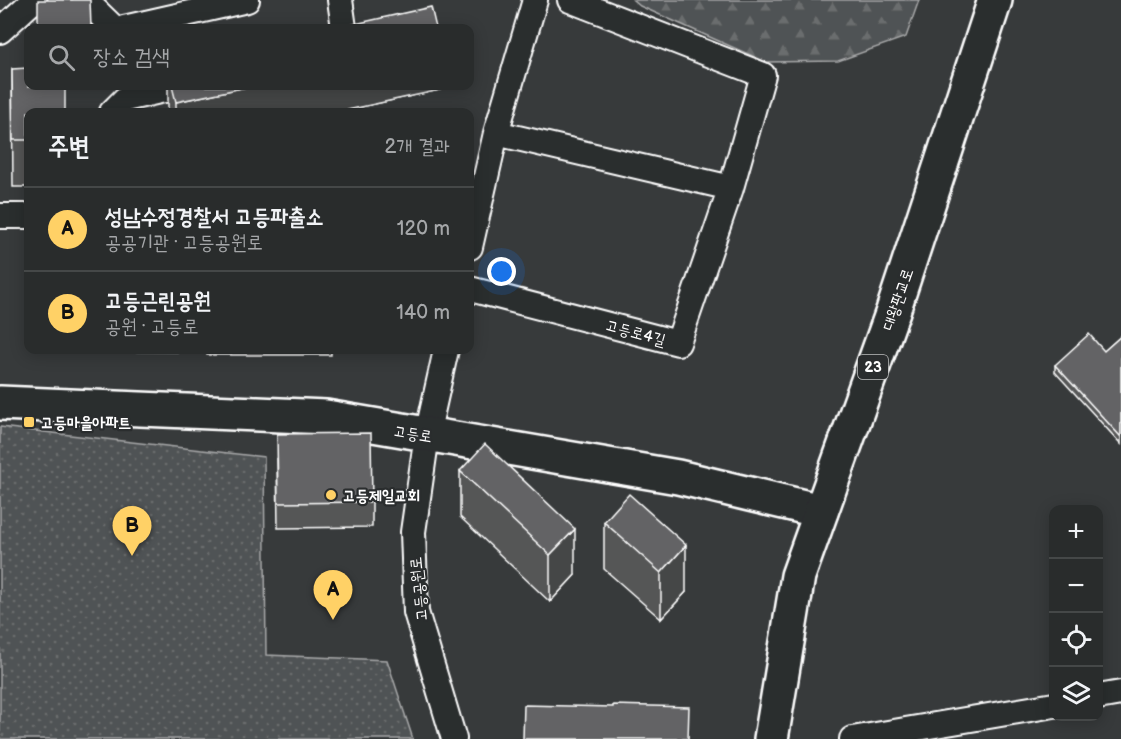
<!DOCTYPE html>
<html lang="ko">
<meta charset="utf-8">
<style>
:root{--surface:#292c2c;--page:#353838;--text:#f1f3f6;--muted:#a5a7a9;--line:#454848;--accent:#ffd166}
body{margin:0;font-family:"Balsamiq Sans","Poor Story",sans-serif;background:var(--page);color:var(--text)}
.controls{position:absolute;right:18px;bottom:18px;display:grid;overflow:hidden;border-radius:12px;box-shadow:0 3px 15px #0003}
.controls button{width:54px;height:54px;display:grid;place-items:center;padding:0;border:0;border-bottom:2px solid var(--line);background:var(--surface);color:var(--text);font:30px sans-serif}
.you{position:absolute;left:502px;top:272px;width:21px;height:21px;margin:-15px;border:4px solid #fff;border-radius:50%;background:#1a73e8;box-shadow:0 0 0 9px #1a73e833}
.badge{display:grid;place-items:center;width:39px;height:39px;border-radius:50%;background:var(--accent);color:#111;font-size:20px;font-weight:700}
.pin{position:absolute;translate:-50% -50px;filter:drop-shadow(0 2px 3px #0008)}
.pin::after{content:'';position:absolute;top:32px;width:21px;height:18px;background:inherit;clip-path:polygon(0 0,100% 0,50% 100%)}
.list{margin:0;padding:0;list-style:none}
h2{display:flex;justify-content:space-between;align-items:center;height:78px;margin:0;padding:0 24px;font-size:26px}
h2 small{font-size:20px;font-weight:400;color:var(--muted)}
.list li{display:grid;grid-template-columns:39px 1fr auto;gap:18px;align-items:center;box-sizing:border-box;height:84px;padding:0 24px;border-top:2px solid var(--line)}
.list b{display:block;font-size:22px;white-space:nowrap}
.list p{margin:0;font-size:20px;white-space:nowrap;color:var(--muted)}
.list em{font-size:20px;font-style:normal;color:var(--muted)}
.icon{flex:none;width:33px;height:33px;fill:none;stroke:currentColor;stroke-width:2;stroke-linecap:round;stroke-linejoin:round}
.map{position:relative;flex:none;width:1121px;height:739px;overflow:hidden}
.search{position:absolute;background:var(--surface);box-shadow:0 3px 15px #0003;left:24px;top:24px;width:450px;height:66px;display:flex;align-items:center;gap:15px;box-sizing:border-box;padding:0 21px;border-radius:12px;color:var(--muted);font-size:22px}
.panel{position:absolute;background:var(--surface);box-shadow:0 3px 15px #0003;left:24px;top:108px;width:450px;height:246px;border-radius:12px}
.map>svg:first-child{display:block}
.grass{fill:url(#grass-dots);stroke:#a8a9aa;stroke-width:1.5}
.forest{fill:url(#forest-firs);stroke:#a8a9aa;stroke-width:1.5}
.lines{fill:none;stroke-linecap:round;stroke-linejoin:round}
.street-casing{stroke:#fff;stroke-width:28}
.secondary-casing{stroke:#fff;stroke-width:38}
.primary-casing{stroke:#fff;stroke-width:38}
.street{stroke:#2a2d2e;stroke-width:24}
.secondary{stroke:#2a2d2e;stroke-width:33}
.primary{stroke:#2a2d2e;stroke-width:33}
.wall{fill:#555657;stroke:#fff;stroke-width:1.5}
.shaded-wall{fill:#454647;stroke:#fff;stroke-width:1.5}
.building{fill:#636465;stroke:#fff;stroke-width:1.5}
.poi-dot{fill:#ffd166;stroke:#2a2d2e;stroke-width:2}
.labels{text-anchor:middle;stroke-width:4.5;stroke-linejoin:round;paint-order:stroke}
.shield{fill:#2a2d2e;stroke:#bfc0c0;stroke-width:1.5}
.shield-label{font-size:15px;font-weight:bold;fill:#fff}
.street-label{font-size:16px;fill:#fff;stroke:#2a2d2e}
.poi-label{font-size:16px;font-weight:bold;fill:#fff;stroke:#2a2d2e;text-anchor:start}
</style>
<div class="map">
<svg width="1121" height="739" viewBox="0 0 1121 739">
<defs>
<pattern id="grass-dots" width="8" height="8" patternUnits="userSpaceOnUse" patternTransform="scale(1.5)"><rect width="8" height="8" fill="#505354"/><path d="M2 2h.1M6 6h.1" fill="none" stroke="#6a6d6e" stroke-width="1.8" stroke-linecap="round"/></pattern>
<pattern id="forest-firs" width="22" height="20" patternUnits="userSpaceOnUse" patternTransform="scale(1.5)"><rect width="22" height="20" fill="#505354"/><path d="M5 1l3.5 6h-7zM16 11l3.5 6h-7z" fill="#6a6d6e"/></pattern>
</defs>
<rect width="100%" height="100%" fill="#373a3b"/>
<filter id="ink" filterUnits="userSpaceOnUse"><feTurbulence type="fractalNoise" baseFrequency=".0167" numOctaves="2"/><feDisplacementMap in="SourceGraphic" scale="12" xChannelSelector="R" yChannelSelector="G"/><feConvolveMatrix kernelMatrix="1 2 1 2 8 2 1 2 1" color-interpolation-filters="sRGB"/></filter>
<g filter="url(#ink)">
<path class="grass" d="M0 427 264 457 266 655 387 660 413 739H0Z"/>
<path class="forest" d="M633 0H919L906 37 838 61 766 62 640 6Z"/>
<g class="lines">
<g class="street-casing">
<path id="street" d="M85 0 114 28
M340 0 344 28
M124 28 247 0
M0 31 34 0
M112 112 125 99 181 86
M496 133 731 188
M0 216H28
M470 247 496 133 535 0
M470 289 678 343 731 188 763 75 570 0
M446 350 427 435 413 532 416 612 454 739
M1098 697 1121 693
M852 739 1054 705"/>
</g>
<g class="secondary-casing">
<path id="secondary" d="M0 403 326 417 678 477 821 511"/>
</g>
<g class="primary-casing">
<path id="primary" d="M771 739 798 576 893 311 995 0"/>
</g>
<use href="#street" class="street"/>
<use href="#secondary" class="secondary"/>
<use href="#primary" class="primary"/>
</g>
<path class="wall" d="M12 69 28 86H91V88H65L28 112V187H13Z
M168 86H440V90L338 112H168Z
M1121 336V444L1055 372V365L1104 351Z
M55 350H331V355H207V352L55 351Z
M277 459 372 502V527L278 528Z
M460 471 575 575 550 602 460 517Z
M604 522 686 592 661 619 604 569Z"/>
<path class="shaded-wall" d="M251 86H440V90L338 112H176V102Z
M575 529V575L550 602V555Z
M686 545V592L661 619V573Z"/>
<path class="building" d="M38 0H90L91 28H38Z
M431 7 436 28H337Z
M28 68V86H65V112H28V140H13L12 69Z
M172 86H251L176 102Z
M1089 334 1104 351 1121 336V437L1055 365Z
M371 433 372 502 278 503 277 434Z
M485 444 575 529 550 555 460 471Z
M629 494 686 545 661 573 604 522Z
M524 705 613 707V705L689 707 688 739H523Z"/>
</g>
<g class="poi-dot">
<rect x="23" y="416" width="12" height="12" rx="3"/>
<circle cx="331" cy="495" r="6"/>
</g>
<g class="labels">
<rect class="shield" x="858" y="355" width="30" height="24" rx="4.5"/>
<g class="shield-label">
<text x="873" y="372">23</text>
</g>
<g class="street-label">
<text transform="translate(897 299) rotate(-71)" y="6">대왕판교로</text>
<text transform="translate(636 332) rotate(15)" y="6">고등로4길</text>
<text transform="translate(413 433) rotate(9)" y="6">고등로</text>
<text transform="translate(418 589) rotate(-96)" y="6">고등공원로</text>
</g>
<g class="poi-label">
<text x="41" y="428">고등마을아파트</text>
<text x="343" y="501">고등제일교회</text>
</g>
</g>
</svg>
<div class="controls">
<button>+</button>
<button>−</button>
<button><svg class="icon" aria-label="locate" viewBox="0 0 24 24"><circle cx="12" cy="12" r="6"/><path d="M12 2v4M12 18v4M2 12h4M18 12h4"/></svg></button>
<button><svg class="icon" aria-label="layers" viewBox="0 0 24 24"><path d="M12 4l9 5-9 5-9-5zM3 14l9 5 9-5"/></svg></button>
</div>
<div class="you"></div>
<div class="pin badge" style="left:333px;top:620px">A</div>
<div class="pin badge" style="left:132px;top:556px">B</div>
<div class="search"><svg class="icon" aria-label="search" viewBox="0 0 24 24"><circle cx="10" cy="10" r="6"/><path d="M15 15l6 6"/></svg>장소 검색</div>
<section class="panel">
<h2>주변<small>2개 결과</small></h2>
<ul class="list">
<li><span class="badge">A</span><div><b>성남수정경찰서 고등파출소</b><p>공공기관 · 고등공원로</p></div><em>120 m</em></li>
<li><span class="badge">B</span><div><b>고등근린공원</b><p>공원 · 고등로</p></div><em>140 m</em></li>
</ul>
</section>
</div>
